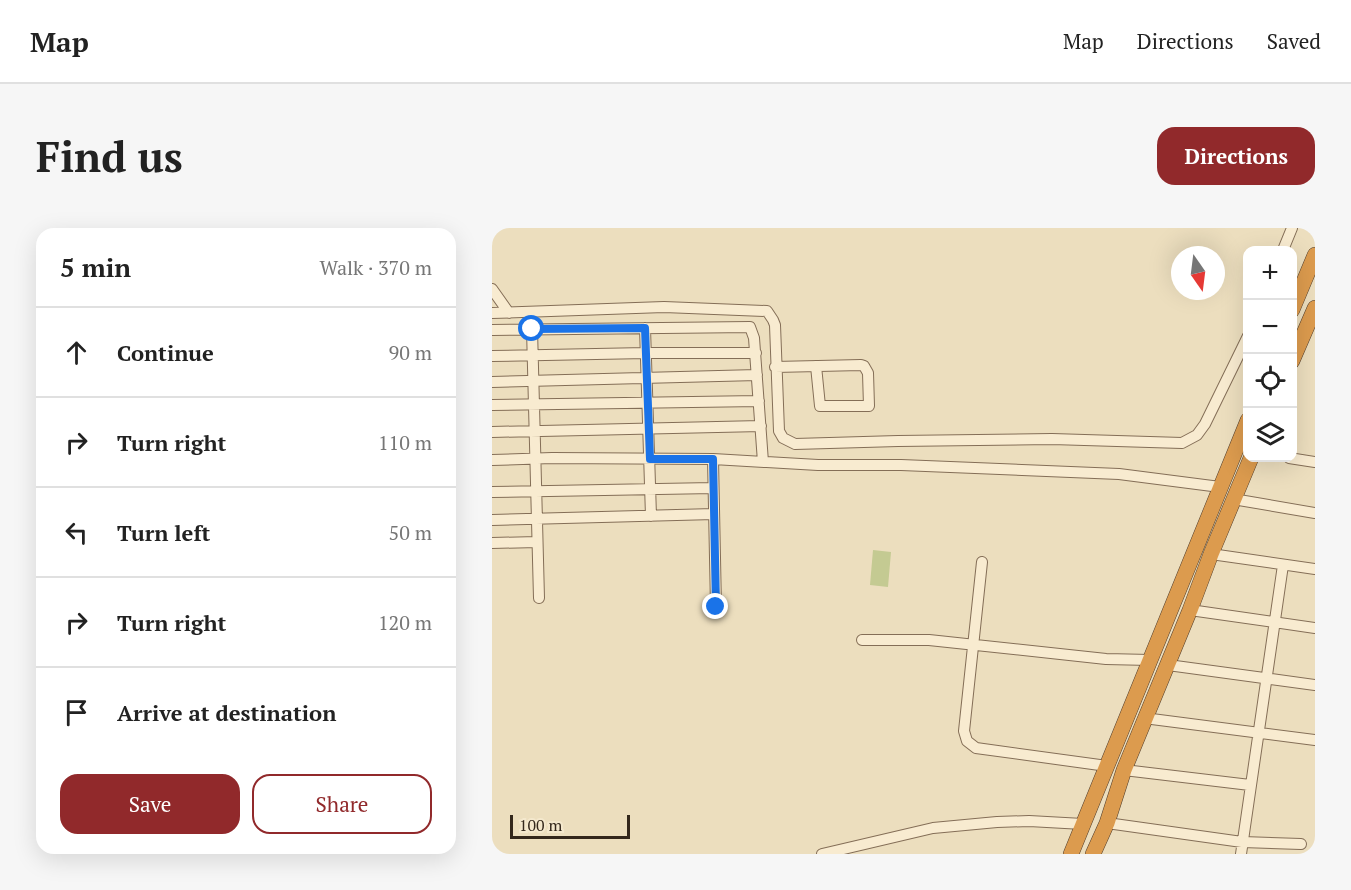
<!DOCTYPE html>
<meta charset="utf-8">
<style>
:root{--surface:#fff;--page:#f6f6f6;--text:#222;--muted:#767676;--line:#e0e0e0;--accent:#91292b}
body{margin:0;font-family:"PT Serif",serif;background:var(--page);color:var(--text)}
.controls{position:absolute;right:18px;top:18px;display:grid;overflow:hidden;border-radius:12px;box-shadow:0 6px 24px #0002}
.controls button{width:54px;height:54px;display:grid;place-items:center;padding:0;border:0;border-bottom:2px solid var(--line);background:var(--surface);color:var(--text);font:30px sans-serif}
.compass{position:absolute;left:679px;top:18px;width:54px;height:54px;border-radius:50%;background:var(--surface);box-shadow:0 6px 24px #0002;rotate:166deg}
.scale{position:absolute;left:18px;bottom:15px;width:120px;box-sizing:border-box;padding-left:6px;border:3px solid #33271b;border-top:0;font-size:16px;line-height:21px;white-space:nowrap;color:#33271b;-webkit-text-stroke:4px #f4e8cd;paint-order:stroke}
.stop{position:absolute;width:18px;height:18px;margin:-14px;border:4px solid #1a73e8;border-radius:50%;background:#fff}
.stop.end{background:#1a73e8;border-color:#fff;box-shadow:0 2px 6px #0008}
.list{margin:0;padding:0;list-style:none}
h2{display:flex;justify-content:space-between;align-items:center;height:78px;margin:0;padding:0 24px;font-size:26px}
h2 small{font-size:20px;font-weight:400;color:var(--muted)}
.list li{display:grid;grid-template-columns:39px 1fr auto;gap:18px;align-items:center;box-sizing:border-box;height:90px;padding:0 24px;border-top:2px solid var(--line)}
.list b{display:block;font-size:22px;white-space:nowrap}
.list em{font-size:20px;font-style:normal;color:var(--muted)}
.actions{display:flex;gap:12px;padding:18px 24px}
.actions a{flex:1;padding:14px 0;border:2px solid var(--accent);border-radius:18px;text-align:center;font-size:21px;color:var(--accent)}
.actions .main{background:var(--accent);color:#fff}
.icon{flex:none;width:33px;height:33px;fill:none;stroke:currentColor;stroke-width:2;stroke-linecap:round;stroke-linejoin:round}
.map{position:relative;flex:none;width:823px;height:626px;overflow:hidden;border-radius:18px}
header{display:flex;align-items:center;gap:36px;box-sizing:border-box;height:84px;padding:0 30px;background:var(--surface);border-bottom:2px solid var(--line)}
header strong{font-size:28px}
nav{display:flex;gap:33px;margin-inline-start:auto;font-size:21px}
.intro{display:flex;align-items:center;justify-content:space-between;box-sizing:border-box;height:144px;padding:0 36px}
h1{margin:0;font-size:42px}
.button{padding:15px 27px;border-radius:18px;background:var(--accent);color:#fff;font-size:21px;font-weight:700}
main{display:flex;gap:36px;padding:0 36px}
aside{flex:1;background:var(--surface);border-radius:18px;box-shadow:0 6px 24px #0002}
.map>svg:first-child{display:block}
.green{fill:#c4ca92}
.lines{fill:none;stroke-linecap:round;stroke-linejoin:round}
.minor-casing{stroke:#846e57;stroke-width:12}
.highway-casing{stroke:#513d2c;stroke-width:16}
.minor{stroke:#f8ebd0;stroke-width:10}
.highway{stroke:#dc9b4e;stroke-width:15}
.route{stroke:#1a73e8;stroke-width:8}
</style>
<header>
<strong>Map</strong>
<nav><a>Map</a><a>Directions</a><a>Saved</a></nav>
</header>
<div class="intro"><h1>Find us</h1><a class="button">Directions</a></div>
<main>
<aside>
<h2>5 min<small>Walk · 370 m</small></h2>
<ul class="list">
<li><svg class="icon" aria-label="ahead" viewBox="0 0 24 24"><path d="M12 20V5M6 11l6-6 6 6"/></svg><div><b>Continue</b></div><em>90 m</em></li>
<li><svg class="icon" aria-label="right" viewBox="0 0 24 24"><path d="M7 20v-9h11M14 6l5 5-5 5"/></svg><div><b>Turn right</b></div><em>110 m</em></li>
<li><svg class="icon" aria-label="left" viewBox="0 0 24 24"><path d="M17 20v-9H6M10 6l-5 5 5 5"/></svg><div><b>Turn left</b></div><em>50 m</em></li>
<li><svg class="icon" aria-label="right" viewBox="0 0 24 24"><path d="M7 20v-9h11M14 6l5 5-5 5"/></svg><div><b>Turn right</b></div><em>120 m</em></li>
<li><svg class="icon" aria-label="arrive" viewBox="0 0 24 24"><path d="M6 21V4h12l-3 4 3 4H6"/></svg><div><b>Arrive at destination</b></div></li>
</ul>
<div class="actions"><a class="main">Save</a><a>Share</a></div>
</aside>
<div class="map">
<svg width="823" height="626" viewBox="0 0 823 626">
<rect width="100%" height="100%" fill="#ecdebe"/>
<path class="green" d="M381 322 399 324 396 359 378 357Z"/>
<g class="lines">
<g class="minor-casing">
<path id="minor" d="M791 22 800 0
M0 61 17 85
M0 85 172 79 275 83 281 92 283 97 287 203 291 210 303 216 406 213 560 211 690 215 705 207 713 196 756 108
M153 100 159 288
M40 101 47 370
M0 102 258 99 262 110 271 234
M0 128 154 125H264
M283 139 369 137 372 138 376 145 377 178H328L324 138
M0 154 265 147
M0 177 267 173
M0 204 269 198
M797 230 823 234
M221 231 224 379
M0 232 60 230 221 231 326 237H409L627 246 728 259
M0 264 221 260
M741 271 823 285
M0 292 222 286
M0 315 45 314
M719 326 823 341
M490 334 472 503 475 513 484 520 615 538
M698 382 823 400
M370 412H437L614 431 658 432
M676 437 823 457
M652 490 823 512
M632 542 758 557
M615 595 750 614 809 616
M330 626 441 600 505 594 537 593 591 596
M749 626 791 337"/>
</g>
<g class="highway-casing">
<path id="highway" d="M800 82 823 27
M800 133 823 80
M579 626 756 192
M601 626 615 595 632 542 698 382 719 326 759 230"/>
</g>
<use href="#minor" class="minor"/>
<use href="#highway" class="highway"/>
</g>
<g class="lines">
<path class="route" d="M40 101 153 100 158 231H221L224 379"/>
</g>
</svg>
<div class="controls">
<button>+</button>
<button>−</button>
<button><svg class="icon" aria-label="locate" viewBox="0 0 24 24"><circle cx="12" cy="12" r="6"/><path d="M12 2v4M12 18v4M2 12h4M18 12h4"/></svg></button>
<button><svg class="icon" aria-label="layers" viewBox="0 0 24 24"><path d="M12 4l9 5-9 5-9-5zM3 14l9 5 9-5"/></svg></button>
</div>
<svg class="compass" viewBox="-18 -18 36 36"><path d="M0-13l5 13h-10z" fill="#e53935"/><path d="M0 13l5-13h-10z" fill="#767676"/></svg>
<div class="scale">100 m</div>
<div class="stop" style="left:40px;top:101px"></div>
<div class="stop end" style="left:224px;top:379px"></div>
</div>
</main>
